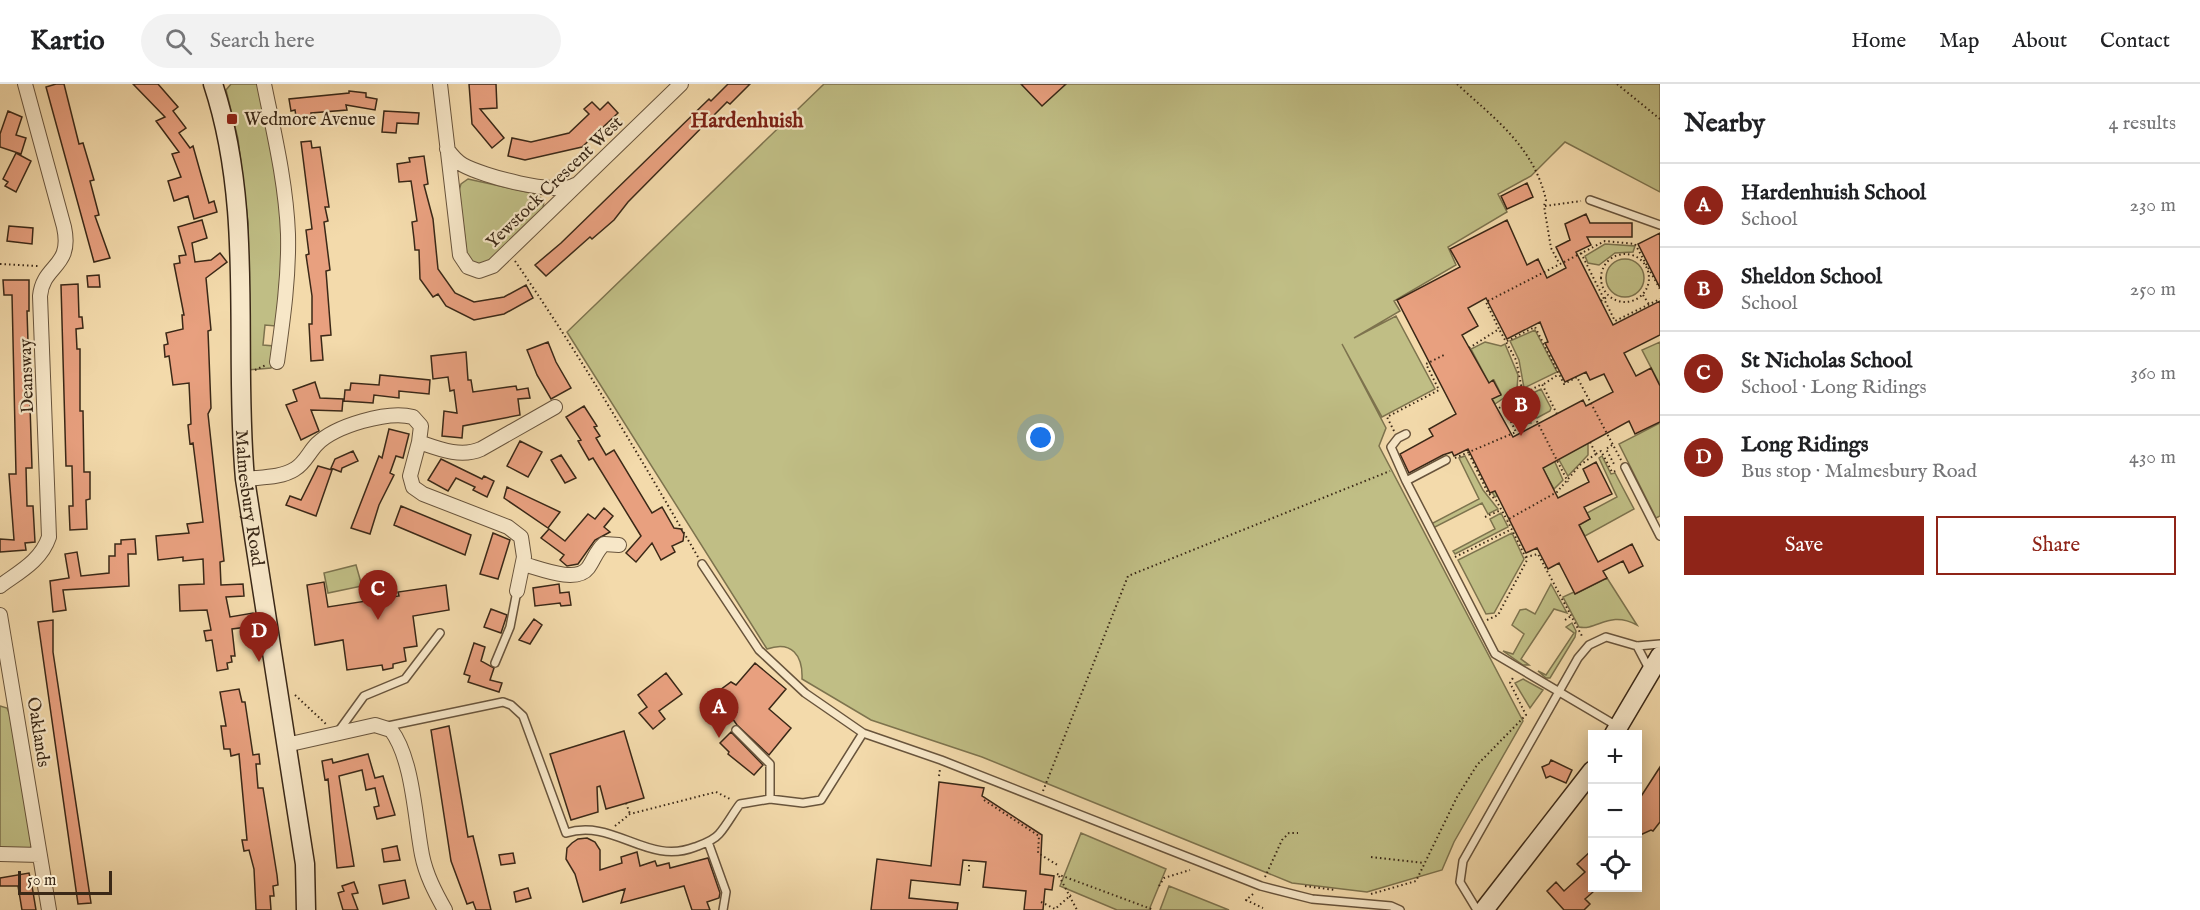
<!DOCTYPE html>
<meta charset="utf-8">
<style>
:root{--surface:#fff;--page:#f2f2f2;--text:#202124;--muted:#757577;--line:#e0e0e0;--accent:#8f2418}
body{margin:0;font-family:"IM FELL English",serif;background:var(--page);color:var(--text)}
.controls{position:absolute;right:18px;bottom:18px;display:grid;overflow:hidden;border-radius:0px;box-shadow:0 3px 15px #0003}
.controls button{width:54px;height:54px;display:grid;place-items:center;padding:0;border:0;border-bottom:2px solid var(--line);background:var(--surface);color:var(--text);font:30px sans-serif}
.scale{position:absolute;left:18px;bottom:15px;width:94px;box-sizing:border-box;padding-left:6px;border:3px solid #3a2817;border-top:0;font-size:16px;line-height:21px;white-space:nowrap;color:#3a2817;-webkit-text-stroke:4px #f7e7c8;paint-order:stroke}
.you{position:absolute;left:1041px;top:354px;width:21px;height:21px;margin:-15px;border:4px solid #fff;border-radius:50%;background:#1a73e8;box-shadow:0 0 0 9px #1a73e833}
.badge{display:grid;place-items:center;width:39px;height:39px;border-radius:50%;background:var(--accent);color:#fff;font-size:20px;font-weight:700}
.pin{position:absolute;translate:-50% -50px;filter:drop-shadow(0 2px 3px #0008)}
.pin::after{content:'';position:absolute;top:32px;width:21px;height:18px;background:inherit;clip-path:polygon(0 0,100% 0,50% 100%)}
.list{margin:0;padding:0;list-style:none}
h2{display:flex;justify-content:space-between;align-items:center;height:78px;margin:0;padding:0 24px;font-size:26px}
h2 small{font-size:20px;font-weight:400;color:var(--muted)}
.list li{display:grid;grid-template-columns:39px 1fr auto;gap:18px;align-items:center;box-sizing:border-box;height:84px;padding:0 24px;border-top:2px solid var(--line)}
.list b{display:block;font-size:22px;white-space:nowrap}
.list p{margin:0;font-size:20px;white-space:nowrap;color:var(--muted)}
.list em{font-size:20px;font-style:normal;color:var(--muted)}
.actions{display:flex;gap:12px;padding:18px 24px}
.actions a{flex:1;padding:14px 0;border:2px solid var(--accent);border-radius:0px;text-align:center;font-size:21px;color:var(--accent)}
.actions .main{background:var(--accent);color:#fff}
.icon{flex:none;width:33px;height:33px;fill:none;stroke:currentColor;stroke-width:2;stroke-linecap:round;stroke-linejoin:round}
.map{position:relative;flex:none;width:1660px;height:826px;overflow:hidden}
header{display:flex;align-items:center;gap:36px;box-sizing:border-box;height:84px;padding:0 30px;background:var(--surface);border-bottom:2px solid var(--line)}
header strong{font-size:28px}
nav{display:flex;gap:33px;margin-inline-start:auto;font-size:21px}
.search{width:420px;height:54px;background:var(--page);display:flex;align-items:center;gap:15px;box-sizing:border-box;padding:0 21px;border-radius:33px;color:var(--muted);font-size:22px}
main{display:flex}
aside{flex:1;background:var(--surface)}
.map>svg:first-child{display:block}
.green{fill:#c0be85;stroke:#7d734e;stroke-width:1.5}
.building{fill:#e8a07f;stroke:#3a2817;stroke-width:1.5;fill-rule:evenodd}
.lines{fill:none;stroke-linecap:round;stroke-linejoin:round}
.service-casing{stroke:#68543c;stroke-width:10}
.minor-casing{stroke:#68543c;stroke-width:16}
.secondary-casing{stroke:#3a2817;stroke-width:21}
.path{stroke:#3a2817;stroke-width:2;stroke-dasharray:1.5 3;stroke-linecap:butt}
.service{stroke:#f7e7c8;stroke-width:7}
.minor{stroke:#f7e7c8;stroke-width:14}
.secondary{stroke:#f7e7c8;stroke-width:18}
.poi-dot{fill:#8f2418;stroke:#f7e7c8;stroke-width:2}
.labels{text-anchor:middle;stroke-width:4.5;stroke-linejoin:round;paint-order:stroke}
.poi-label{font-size:18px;fill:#3a2817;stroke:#f7e7c8;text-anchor:start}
.street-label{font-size:18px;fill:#3a2817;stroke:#f7e7c8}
.quarter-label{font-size:21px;font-weight:bold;fill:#7a1f14;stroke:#f7e7c8}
</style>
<header>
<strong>Kartio</strong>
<div class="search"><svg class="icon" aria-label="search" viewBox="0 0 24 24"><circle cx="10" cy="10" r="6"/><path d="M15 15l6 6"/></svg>Search here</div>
<nav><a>Home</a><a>Map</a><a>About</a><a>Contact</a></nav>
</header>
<main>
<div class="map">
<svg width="1660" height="826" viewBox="0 0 1660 826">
<rect width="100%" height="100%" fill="#f3daab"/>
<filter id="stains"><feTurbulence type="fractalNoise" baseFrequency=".00333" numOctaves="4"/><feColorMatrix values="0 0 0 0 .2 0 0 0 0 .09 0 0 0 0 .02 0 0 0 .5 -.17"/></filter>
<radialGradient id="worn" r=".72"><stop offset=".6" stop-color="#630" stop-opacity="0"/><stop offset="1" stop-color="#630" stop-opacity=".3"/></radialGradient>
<path class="green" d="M231 0H258L274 74 284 148 276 242 265 241 263 261 274 262 271 284 247 286 248 139 238 55 226 6Z
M824 0H1660V108L1565 58 1531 92 1498 110 1507 128 1448 163 1456 181 1394 217 1400 227 1354 254 1396 232 1435 305 1382 333 1342 260 1386 344 1379 362 1523 637 1454 758 1442 786 1367 808 1292 799 982 673 871 636 802 595C803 572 792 556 767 565L567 248Z
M468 95 536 110 544 117 543 124 487 180 474 181 467 171 459 106 461 100Z
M1605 160 1635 162 1633 168 1615 169 1599 181 1588 179 1585 172Z
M1606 194a19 19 0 1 1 38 0a19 19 0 1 1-38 0Z
M1535 246 1557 288 1524 304 1519 276 1510 257Z
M1485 258 1501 262 1505 260 1518 291 1517 305 1495 320 1492 315 1501 310 1494 296 1489 299 1471 265Z
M1660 258V301L1642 266Z
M1541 305 1551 324 1550 327 1537 334 1529 317 1531 310Z
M1514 318 1524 321 1531 339 1525 340 1507 326 1506 323Z
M1660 339V432L1656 434 1619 360Z
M1588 359V371L1568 392 1558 374Z
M1465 372 1483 406 1498 425 1488 430 1482 419 1433 444 1431 440 1479 415 1459 374Z
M1602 372 1611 390 1615 389 1634 425 1585 452 1579 441 1590 435 1587 429 1617 413 1599 374Z
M1554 376 1563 396 1554 405 1544 387 1495 413 1492 408Z
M1501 429 1508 443 1455 470 1453 467 1495 445 1490 435Z
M1512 449 1524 475 1494 529 1486 530 1458 476Z
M356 481 362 502 328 509 324 489Z
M1607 494 1637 541C1609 526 1597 547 1579 543L1563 513 1574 508 1575 510Z
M1551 500 1567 529 1554 525 1521 575 1529 581H1523L1503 567 1513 570 1524 550 1512 541 1520 526 1526 525 1535 530Z
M1572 539 1576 547 1575 553 1550 594H1546L1538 587 1546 591 1574 549 1566 543Z
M1523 595 1543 606 1530 624 1515 599Z
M0 622 7 624 12 636 33 768 0 767Z
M1081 749 1166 785 1149 826H1117L1060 802Z
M1169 802 1229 826H1160Z"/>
<path class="building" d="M56 0H64L79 60 83 59 94 96 90 97 99 131 95 132 110 174 94 178 46 3Z
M133 0H158L178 23 173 27 186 44 179 49 190 64 193 62 209 119 214 117 217 128 194 135 188 112 174 117 168 97 181 93 172 70 179 68 156 37 165 33Z
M469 0H496L497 24 480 25 504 54 492 64 472 40Z
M728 0H750L730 20 727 18 628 118 614 136 592 155 590 153 546 192 535 181 561 159 709 15 711 17Z
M1021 0H1066L1042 22Z
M349 7 366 9V13L377 15 375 26 346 21 347 26 311 29 312 37 297 39 295 26 291 27 289 15 349 9Z
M592 18 600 26 608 18 618 29 582 63 525 76 508 72 512 54 531 58 569 49 589 30 584 25Z
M8 27 22 33 16 51 26 54 21 70 0 63V50Z
M384 27 419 29 418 40 397 39 396 49 382 48Z
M311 57 312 64 320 63 329 123H325L328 137 324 138 330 186 326 187 331 251 321 252 323 276 311 277 309 240H312V212L306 171 309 170 306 146 312 145 301 58Z
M16 69 31 77 16 108 5 102 8 98 3 95Z
M424 72 428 100 424 101 433 135 438 185 455 209 474 218 504 213 526 201 533 214 504 230 474 236 446 222 438 210 433 213 420 195 419 166H415L414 155 412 138 417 137 411 97 399 98 397 80 410 78 409 74Z
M1527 99 1533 113 1507 125 1501 112Z
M1586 130 1590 139H1632V153H1587L1591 161 1576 168 1613 241 1660 217V251L1624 269 1636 292 1651 284 1660 302V338L1635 350 1629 337 1543 384 1558 414 1589 398 1583 385 1596 378 1612 410 1584 423 1590 435 1579 441 1598 478 1632 460 1643 482 1629 489 1623 477 1603 487 1607 494 1575 510 1559 479 1548 485 1537 464 1526 469 1495 407 1490 409 1468 365 1454 372 1452 368 1443 371 1409 389 1400 370 1433 352 1429 345 1456 330 1397 216 1460 183 1450 165 1507 136 1527 181 1538 175 1547 194 1566 184 1556 163 1570 156 1565 140ZM1486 214 1507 255 1540 238 1548 258 1545 259 1565 298 1586 288 1590 296 1604 290 1613 308 1586 322 1583 316 1513 353 1492 315 1501 311 1493 296 1489 299 1462 251 1478 242 1468 224Z
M202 136 207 154 192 159 195 178 211 176 220 169 227 178 206 194 211 246 208 247 211 324 208 330 224 477 220 478 221 501 243 500 244 512 226 513 230 533 253 529 255 542 232 545 235 572H231L232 578 227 579 228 585 217 587 212 556 206 557 204 547 211 546 207 526 180 527 179 501 204 500 203 475 183 477V473L158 476 156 452 189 449 187 440 203 438 193 359 190 360 188 341 191 340 189 299 173 301 169 272 165 273 164 261 168 260 166 249 183 245 182 231H184L174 180 180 179 179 172 186 171 178 143Z
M9 142 33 144 32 160 7 157Z
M1660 149V204L1638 160Z
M99 191 100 203H88L87 192Z
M3 196H29V227H27L32 384H26L27 422H33L35 458 25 459 26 466 0 468V455L14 456 9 390H16L12 211H4Z
M78 200 79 233H82L83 244 76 245 77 265H80V327H83L84 388H90V415L86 416 87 445 70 446 69 422H73L72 382H66L61 201Z
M548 258 556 278 571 304 551 315 537 291 527 266Z
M466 268 468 296H471L473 308 516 302 517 306 528 304 530 314 518 315 520 331 463 342 462 354 442 352 444 327 457 329 454 306 450 307 448 293 433 295 431 272Z
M380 291 430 296 429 310 399 307V314L374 311 373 319 344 317 345 306H350L351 299 379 301Z
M315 298 320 314 343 315 342 327 311 326 319 347 301 356 286 321 297 317 293 306Z
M584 322 597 342 594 343 600 352 596 354 606 371 614 366 652 429 662 423 674 444 681 445 684 450 683 457 672 462 675 468 661 476 652 459 636 478 626 469 641 452 593 374 589 376 578 357 581 356 566 333Z
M389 345 409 350 403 374 396 372 390 389 394 391 379 421 370 450 351 444 379 372 382 374Z
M520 357 542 368 528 393 507 382Z
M353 367 358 377 342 384 341 388 331 384 335 375Z
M561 371 576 394 565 399 551 376Z
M441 375 482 395 484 392 494 397 487 413 473 406 475 403 456 394 448 407 428 396Z
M318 382 332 386 316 432 286 421 290 412 301 416Z
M507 403 560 428 548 444 504 414Z
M401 422 471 451 465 471 394 441Z
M604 424 613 432 604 443 610 448 595 456 578 480 567 482 560 476 564 471 541 454 549 445 565 457 588 430 595 435Z
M493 449 510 456 498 495 480 490Z
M135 455 136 470H128L129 502 63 506 66 526 53 528 50 497 69 494 65 470 77 468 81 492 109 489V472H115V460H121V456Z
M324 498 328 523 399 512 398 508 446 501 449 526 413 532 417 562 404 564 406 577 393 580V584L383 586 382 581 347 586 343 556 315 561 307 501Z
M559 500 560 509 569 508 571 521 561 522 560 519 535 522 533 504Z
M491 525 507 531 501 549 484 543Z
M534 535 542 541 530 560 519 556Z
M53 536V568L91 819 78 820 38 538Z
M474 559 485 563 481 577 494 584 490 596 502 599 499 608 468 598 470 592 464 590Z
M755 579 786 605 769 625 791 644 769 671 737 641 732 634 737 628 722 615 726 611 720 606 731 598 736 601Z
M666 589 682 610 659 627 665 635 653 645 639 629 647 623 638 611Z
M239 605 242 618H245L253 671 259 670 260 680H256L258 704H263L277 791 278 801 273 802 274 812H270L271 826H256L254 785 249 766 244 767 242 756H247L239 670 231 672 230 665H224L221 642H226L220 608Z
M449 642 468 753 473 752 491 826H476L473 818 467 820 451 777 431 646Z
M624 647 644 714 606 725 600 702 597 703 598 728 571 736 550 670Z
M731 648 763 681 754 691 728 670 729 668 720 659Z
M368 670 375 694 383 692 395 731 377 735 374 723 379 722 375 704 366 706 362 686 339 692 354 782 337 784 328 695 325 696 322 677 332 675 333 679Z
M1551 676 1572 686 1566 699 1550 692 1546 694 1542 683 1549 680Z
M1660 683V738L1653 747 1651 746 1638 752V717Z
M939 698 984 704 982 712 1042 751 1040 790 1054 792 1052 806 1045 805 1043 826H1024L1026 807 983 803 986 778 963 776 960 801 911 796 909 814 958 819 957 826H871L877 775 931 782Z
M587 754 595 758 600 766V786L622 779 621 773 637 768 640 782 655 777 657 782 669 779 670 784 708 774 720 809 719 814 707 818 710 826H692L684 802 621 819 625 805 583 818 575 790 566 775 567 764 572 759 578 755Z
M397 762 400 776 384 778 382 765Z
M1593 765V808L1585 815 1590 820 1584 826H1564L1547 807 1556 798 1564 807 1585 788 1577 780Z
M513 769 515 779 501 781 499 771Z
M29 789 32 802 36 826H22L18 802H0V794Z
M405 796 409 814 383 820 379 801Z
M354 798 358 809 352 810 358 826H343L338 809 344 807 342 802Z
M528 804 531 814 516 818 514 808Z"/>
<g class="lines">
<g class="service-casing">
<path id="service" d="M1590 116 1660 141
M1446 376 1406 397 1495 570 1617 642
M1625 383 1660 452
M1406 397 1391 363 1398 354 1406 350
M702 480 759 566 805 609 863 649 941 676 1261 802 1312 815 1391 822 1400 826
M1637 562 1648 583
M495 579 510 543 517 507
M388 642 503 618 511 621 523 632 566 749C614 734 647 782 695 763 703 760 713 757 719 750 727 741 733 729 740 720L770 715 803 719 821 716 863 649
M736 646 770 680V715
M338 648 364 612 405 595 440 549
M708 758 726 808 723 826
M1477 826 1460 798 1463 777 1578 574 1589 561 1606 553 1637 562 1660 560"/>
</g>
<g class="minor-casing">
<path id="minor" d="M264 0C274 49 286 99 288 150 289 193 283 235 277 278
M440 0 460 171 468 183 479 187 493 182 681 0
M447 65C452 72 456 77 463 81 483 92 556 112 575 101
M419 358 410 392 413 403 423 410 508 443 521 453 524 473 517 507
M245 395C261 393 281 394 295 385 305 379 309 368 317 360 335 342 388 326 413 333L421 342 419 358C439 365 461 374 481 365L555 323
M523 480C539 484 576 500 588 484 594 476 596 467 604 460L619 461
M0 502C19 488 41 477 49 453L40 212C43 180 73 184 64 143L25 0
M0 531 49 826
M286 661 375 641 391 646C413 675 415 735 422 771 426 791 435 808 445 826
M0 770 40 771"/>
</g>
<g class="secondary-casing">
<g id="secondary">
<path id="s1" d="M213 0C255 127 233 263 245 395L305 780 306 826"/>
<path d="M1614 650 1660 572"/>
<path d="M1484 826 1592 687"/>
</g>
</g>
<path class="path" d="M1457 0C1495 35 1534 63 1546 116L1544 122 1551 164 1559 179
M1617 0 1660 35
M1545 122 1581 117
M1581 169 1615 237 1660 215
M1601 194a24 24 0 1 1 48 0a24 24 0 1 1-48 0Z
M515 177C581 273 640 373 698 473
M0 180 38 182
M1643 211 1650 222
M1601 217 1608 212
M1507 257 1535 243 1564 300 1577 293 1621 376
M1469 264 1499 245 1486 218 1605 157 1635 160 1660 205
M255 286 266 281
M1544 300 1559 290
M1499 324 1523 310 1516 276 1499 245
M1557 330 1542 300 1523 310 1568 398
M1394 347 1387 333 1439 306 1426 280 1446 270
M1612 361 1606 365 1615 382
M1469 370 1488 409 1496 416 1507 436
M1596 370 1601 367 1612 388 1616 387
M1455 374 1516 348 1503 321
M1485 433 1501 426
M1455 473 1512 445
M1526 473 1538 470 1583 554
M1487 536 1498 531 1527 476 1507 436 1557 408 1580 381 1596 370 1590 358
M1565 536 1571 532
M295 611 326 640
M939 692 940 685
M1043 707 1128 492 1390 387
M984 716 1039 752 1038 769 1059 782
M626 719 630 730
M615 742 630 730 716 708 732 716
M1371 773 1424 779
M969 787V780
M1057 790 1154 826
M1059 792 1077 826
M1265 793 1282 756 1289 749H1298
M1159 802 1164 794 1190 786
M1305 802 1335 806
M1253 810 1246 816 1263 824
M1371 810 1416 797 1457 713 1477 681 1526 631 1510 599 1514 592
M1041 818 1055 825 1071 811"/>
<use href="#service" class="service"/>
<use href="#minor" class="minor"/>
<use href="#secondary" class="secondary"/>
</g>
<rect class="poi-dot" x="226" y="29" width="12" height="12" rx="3"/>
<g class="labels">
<g class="poi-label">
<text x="244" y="41">Wedmore Avenue</text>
</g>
<g class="street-label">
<text transform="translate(554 98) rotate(-44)" y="6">Yewstock Crescent West</text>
<text transform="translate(26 292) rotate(-92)" y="6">Deansway</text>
<text dy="6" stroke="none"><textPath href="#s1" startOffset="417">Malmesbury Road</textPath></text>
<text transform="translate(39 648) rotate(81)" y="6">Oaklands</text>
</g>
<g class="quarter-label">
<text x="747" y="43">Hardenhuish</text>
</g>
</g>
<rect width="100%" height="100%" filter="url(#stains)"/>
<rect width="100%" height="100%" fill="url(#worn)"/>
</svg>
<div class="controls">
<button>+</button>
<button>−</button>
<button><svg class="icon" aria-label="locate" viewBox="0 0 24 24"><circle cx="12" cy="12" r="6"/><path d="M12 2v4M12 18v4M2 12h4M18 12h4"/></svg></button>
</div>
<div class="scale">50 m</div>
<div class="you"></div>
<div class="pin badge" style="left:719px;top:654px">A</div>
<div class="pin badge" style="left:1521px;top:352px">B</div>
<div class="pin badge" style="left:378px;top:536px">C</div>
<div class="pin badge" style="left:259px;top:578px">D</div>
</div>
<aside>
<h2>Nearby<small>4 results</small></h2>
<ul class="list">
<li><span class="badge">A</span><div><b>Hardenhuish School</b><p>School</p></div><em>230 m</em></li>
<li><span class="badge">B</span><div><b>Sheldon School</b><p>School</p></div><em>250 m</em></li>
<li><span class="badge">C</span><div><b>St Nicholas School</b><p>School · Long Ridings</p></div><em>360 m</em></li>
<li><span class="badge">D</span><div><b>Long Ridings</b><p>Bus stop · Malmesbury Road</p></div><em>430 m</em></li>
</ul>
<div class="actions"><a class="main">Save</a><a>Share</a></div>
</aside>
</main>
